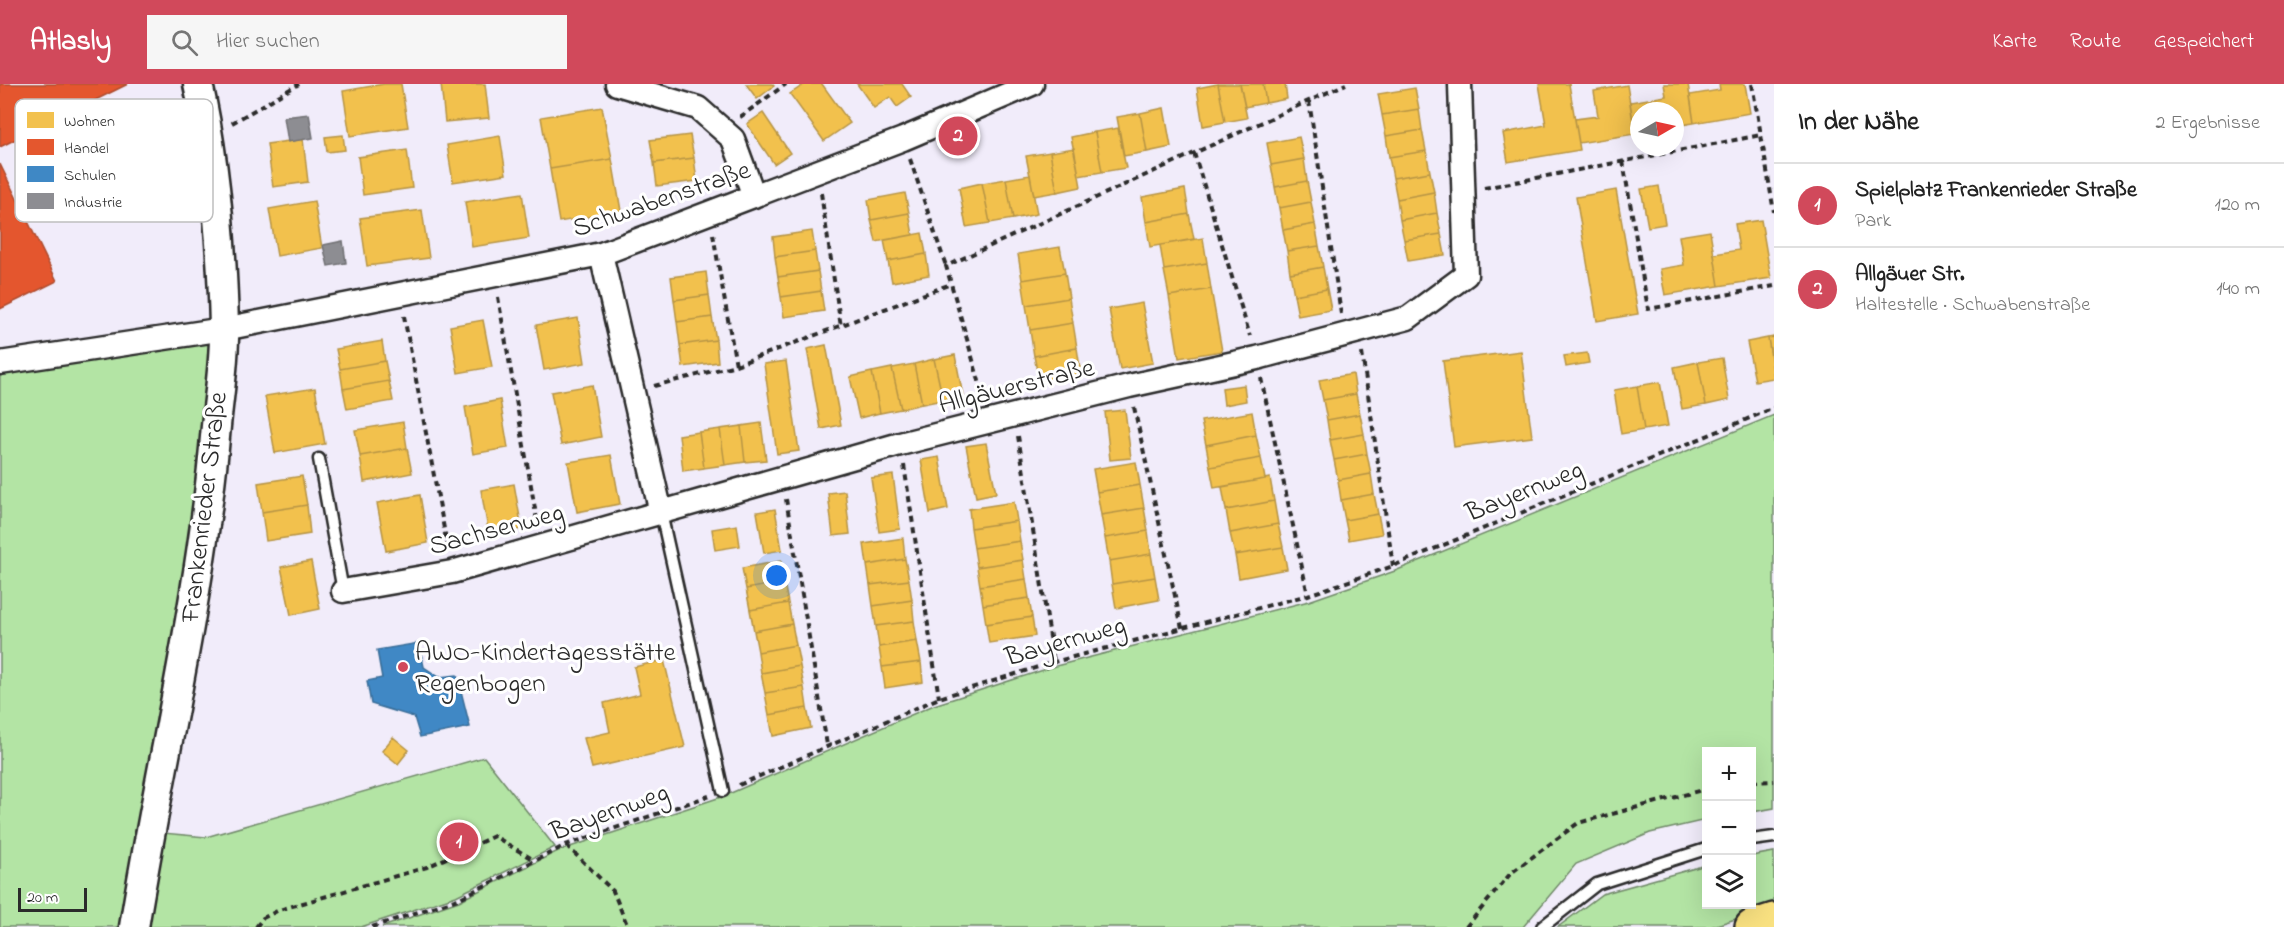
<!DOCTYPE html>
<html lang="de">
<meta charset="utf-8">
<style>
:root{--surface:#fff;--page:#f6f6f6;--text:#222;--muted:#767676;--line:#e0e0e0;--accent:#d1495b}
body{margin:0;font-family:"Indie Flower",sans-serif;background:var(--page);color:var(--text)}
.controls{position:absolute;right:18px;bottom:18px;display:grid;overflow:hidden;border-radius:0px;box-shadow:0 6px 24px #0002}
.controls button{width:54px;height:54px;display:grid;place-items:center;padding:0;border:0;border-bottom:2px solid var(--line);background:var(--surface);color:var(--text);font:30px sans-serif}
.compass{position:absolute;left:1630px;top:18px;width:54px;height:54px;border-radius:50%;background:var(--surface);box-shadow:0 6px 24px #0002;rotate:81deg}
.scale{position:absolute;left:18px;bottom:15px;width:69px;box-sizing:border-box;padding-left:6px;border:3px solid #2b2b2b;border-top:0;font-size:16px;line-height:21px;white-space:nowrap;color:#2b2b2b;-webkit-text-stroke:4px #fff;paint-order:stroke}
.you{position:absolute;left:777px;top:492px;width:21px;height:21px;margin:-15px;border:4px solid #fff;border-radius:50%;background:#1a73e8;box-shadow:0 0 0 9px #1a73e833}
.badge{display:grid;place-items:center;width:39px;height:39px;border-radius:50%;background:var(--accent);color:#fff;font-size:20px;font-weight:700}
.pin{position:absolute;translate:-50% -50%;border:3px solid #fff;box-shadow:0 2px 6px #0006}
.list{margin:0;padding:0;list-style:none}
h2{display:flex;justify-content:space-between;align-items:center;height:78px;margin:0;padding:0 24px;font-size:26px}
h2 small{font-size:20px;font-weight:400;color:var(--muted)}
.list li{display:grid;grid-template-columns:39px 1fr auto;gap:18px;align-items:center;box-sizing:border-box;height:84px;padding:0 24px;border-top:2px solid var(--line)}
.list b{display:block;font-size:22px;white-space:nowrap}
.list p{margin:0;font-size:20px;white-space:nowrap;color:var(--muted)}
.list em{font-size:20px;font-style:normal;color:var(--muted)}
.icon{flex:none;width:33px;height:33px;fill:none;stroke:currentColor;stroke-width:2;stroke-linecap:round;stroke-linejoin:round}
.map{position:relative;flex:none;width:1774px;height:843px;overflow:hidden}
header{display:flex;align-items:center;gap:36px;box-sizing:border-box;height:84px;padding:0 30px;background:var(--accent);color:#fff}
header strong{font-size:28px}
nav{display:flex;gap:33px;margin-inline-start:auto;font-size:21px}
.search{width:420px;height:54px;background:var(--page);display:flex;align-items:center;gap:15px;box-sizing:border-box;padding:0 21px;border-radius:0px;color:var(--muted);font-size:22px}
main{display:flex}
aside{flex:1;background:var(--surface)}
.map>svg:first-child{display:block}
.green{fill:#b3e4a4;stroke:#6f8868;stroke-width:1.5}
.homes{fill:#f2c14e;stroke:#b69444;stroke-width:1.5}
.shops{fill:#e4572e;stroke:#ac4a2d;stroke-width:1.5}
.schools{fill:#3f88c5;stroke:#396c97;stroke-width:1.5}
.industry{fill:#8d8d92;stroke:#707073;stroke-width:1.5}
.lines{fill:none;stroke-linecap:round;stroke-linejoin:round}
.service-casing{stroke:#2b2b2b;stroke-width:15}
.minor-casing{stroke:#2b2b2b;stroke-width:27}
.tertiary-casing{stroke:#2b2b2b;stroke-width:33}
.primary-casing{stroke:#2b2b2b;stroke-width:38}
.path{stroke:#2b2b2b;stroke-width:4;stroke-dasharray:6 4.5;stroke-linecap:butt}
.service{stroke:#fff;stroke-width:10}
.minor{stroke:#fff;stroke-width:22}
.tertiary{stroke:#fff;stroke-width:28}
.primary{stroke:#f9e181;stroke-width:33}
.poi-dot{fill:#d1495b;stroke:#fff;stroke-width:2}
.labels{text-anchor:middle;stroke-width:6;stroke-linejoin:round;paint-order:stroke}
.street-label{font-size:27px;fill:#2b2b2b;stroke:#fff}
.poi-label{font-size:27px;fill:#2b2b2b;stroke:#fff;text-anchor:start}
.key{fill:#fff;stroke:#bfbfbf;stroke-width:1.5}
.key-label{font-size:16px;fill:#2b2b2b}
</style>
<header>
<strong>Atlasly</strong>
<div class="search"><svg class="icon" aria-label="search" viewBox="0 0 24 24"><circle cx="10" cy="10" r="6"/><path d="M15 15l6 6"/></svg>Hier suchen</div>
<nav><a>Karte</a><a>Route</a><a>Gespeichert</a></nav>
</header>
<main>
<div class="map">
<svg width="1774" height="843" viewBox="0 0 1774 843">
<rect width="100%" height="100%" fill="#f1ecfa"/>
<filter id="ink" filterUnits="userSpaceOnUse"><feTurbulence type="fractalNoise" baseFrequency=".0167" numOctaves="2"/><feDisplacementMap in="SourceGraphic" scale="12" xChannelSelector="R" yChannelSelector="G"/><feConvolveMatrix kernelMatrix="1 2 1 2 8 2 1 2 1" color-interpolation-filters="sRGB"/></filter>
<g filter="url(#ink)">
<path class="green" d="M215 250 201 398 121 843H0V286Z
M1774 331V724L1752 728V668H1706V736L1650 749 1576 780 1523 843H382L459 817 558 767 724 712 934 621 1056 582 1309 517 1395 487Z
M484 673 555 763 456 812 361 843H148L163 749 206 753Z
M1774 768V823L1710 843H1558L1602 810 1706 781V820H1752V772Z"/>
<path class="homes" d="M384 0H401L408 43 350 52 343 7Z
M441 0H485L489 34 445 38Z
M746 0H772L774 2 757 15Z
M805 0H822L850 39 824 57 790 10Z
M857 0H902L911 13 897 23 890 13 874 24Z
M1218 0 1225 38 1203 42 1197 4Z
M1218 0H1240L1247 34 1225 38Z
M1240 0H1263L1266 19 1245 23Z
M1263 0H1285L1287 15 1266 19Z
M1539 0H1569L1580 66 1508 78 1503 49 1546 41Z
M1664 0H1688L1694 39 1675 42V27H1639V48L1635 49 1630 18 1666 12Z
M1719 0H1745L1750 29 1694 39 1690 11 1720 6Z
M1627 1 1635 50 1579 59 1575 35 1598 32 1594 7Z
M1415 4 1419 25 1382 31 1378 10Z
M602 23 612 75 550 85 541 33Z
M1164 24 1171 63 1147 68 1140 29Z
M1419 25 1422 46 1386 52 1382 31Z
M763 29 790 69 774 80 747 40Z
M1140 29 1147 68 1124 72 1117 33Z
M1118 44 1126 84 1102 88 1095 48Z
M1422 46 1426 67 1389 73 1386 52Z
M1095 48 1102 88 1079 92 1071 53Z
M343 51 345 66 327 68 325 53Z
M690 51 694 74 654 79 650 56Z
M500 52 506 90 453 98 447 61Z
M1299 53 1304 75 1271 81 1267 59Z
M303 55 308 98 273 103 267 60Z
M1074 64 1081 103 1057 108 1050 68Z
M407 66 412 104 363 111 358 73Z
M1426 67 1430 88 1393 94 1389 73Z
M1050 68 1057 108 1034 112 1026 72Z
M694 74 697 97 657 102 654 79Z
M612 75 621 127 559 138 550 85Z
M1304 75 1307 97 1275 103 1271 81Z
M1430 88 1434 108 1397 115 1393 94Z
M1030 91 1037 130 1013 135 1006 95Z
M1006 95 1013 135 990 139 982 99Z
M1307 97 1311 118 1279 124 1275 103Z
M982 99 990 139 966 143 959 104Z
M1659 102 1665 140 1648 143 1641 105Z
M1185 105 1189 130 1146 138 1142 113Z
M1616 106 1638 230 1597 237 1576 113Z
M1434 108 1437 129 1400 136 1397 115Z
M522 109 529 154 472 163 465 118Z
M905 109 909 129 871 136 868 116Z
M314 117 322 164 277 172 269 125Z
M1311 118 1315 140 1283 146 1279 124Z
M422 126 429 174 367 182 360 134Z
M909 129 913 151 876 158 871 136Z
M1437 129 1441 150 1404 156 1400 136Z
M1189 130 1194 155 1150 163 1146 138Z
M1761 136 1771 194 1719 202 1714 170 1739 166 1735 140Z
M1315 140 1319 162 1287 167 1283 146Z
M812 147 815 167 775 173 773 153Z
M1710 147 1719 202 1665 211 1660 185 1684 181 1679 152Z
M922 149 926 170 888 177 884 156Z
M1441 150 1445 171 1408 177 1404 156Z
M1203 154 1207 179 1164 186 1160 161Z
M1319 162 1323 183 1290 189 1287 167Z
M1060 163 1065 189 1022 196 1018 170Z
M815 167 818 187 778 193 775 173Z
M926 170 929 191 892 198 888 177Z
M1207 179 1211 205 1169 212 1164 186Z
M1323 183 1327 205 1294 211 1290 189Z
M818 187 821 207 781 213 778 193Z
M706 188 709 211 674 216 671 193Z
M1065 189 1069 214 1026 221 1022 196Z
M1211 205 1222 267 1179 274 1169 212Z
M1327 205 1331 226 1298 232 1294 211Z
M821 207 824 227 784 233 781 213Z
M709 211 712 233 677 238 674 216Z
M1069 214 1073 239 1030 246 1026 221Z
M1142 219 1153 279 1120 285 1109 225Z
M712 233 716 256 680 261 677 238Z
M578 234 585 279 544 286 536 241Z
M483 236 492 283 458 289 450 242Z
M1073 239 1077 264 1034 272 1030 246Z
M1774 253V287L1768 254Z
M1768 254 1774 294 1755 297 1747 258Z
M716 256 718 278 683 283 680 261Z
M382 257 385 277 340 285 336 265Z
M826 261 841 341 821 345 807 265Z
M1077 264 1081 290 1039 297 1034 272Z
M1521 267 1532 353 1454 363 1443 277Z
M1587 269 1589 279 1566 283 1564 272Z
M955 271 963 312 943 316 934 275Z
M1722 274 1729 316 1706 321 1698 278Z
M934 275 943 316 922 320 914 280Z
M385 277 389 297 343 305 340 285Z
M786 277 799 367 777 370 764 280Z
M1698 278 1706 321 1682 325 1674 283Z
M914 280 922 320 901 325 892 284Z
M892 284 901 325 880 329 872 288Z
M872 288 880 329 859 334 850 293Z
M1353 290 1356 310 1323 316 1319 296Z
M389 297 393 317 347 325 343 305Z
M1660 298 1668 342 1644 346 1637 302Z
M592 301 601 353 561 361 551 308Z
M1244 301 1246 317 1224 321 1222 304Z
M1637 302 1644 346 1621 350 1614 306Z
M315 304 325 360 275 369 265 312Z
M1356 310 1360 330 1327 336 1323 316Z
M500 316 508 364 473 370 465 323Z
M1125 326 1131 374 1110 376 1105 328Z
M1252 328 1256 351 1206 361 1201 337Z
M1360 330 1364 350 1330 356 1327 336Z
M403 338 407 364 360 372 355 346Z
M761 339 766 376 745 378 741 342Z
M741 342 745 378 725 381 720 345Z
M720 345 725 381 704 384 699 348Z
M699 348 704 384 683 387 679 351Z
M1364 350 1367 370 1334 376 1330 356Z
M1256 351 1261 374 1210 383 1206 361Z
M986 359 996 409 976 413 966 362Z
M407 364 412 389 364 398 360 372Z
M1367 370 1371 390 1338 396 1334 376Z
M611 371 620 420 577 428 568 378Z
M939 373 948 425 930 429 921 376Z
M1261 374 1265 395 1214 404 1210 383Z
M1136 378 1140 401 1097 408 1093 385Z
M1371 390 1374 410 1341 416 1338 396Z
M893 391 900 445 879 448 871 394Z
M302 392 307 421 262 428 258 399Z
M1270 394 1274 417 1226 426 1222 403Z
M514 400 522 445 489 451 481 406Z
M1140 401 1144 424 1101 431 1097 408Z
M845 407 850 450 833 452 828 409Z
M1374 410 1378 430 1345 436 1341 416Z
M420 411 428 459 386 467 377 419Z
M1274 417 1278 440 1230 449 1226 426Z
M1014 418 1017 437 971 444 969 425Z
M307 421 310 450 266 457 262 428Z
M1144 424 1148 447 1105 454 1101 431Z
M775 425 782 466 764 469 757 428Z
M1378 430 1382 450 1349 456 1345 436Z
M1017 437 1020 457 974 464 971 444Z
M1278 440 1283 463 1235 471 1230 449Z
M737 441 740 462 715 466 712 445Z
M1148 447 1151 470 1109 477 1105 454Z
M903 454 905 475 867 481 864 460Z
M1020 457 1023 476 977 483 974 464Z
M1283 463 1287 485 1239 494 1235 471Z
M1151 470 1155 493 1112 500 1109 477Z
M905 475 909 496 870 501 867 481Z
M1023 476 1026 495 980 502 977 483Z
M311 477 320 525 291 531 281 483Z
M781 477 784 498 746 505 742 484Z
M1155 493 1159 516 1116 524 1112 500Z
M1026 495 1029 514 983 521 980 502Z
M909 496 912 516 873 522 870 501Z
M784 498 788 519 750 526 746 505Z
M1029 514 1032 533 986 540 983 521Z
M912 516 914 537 876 542 873 522Z
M788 519 792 540 754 547 750 526Z
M1032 533 1035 552 989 559 986 540Z
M914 537 917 557 879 563 876 542Z
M792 540 796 561 758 568 754 547Z
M917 557 921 578 882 583 879 563Z
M796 561 800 582 761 589 758 568Z
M664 576 685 663 592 684 584 654 610 648 604 619 640 610 634 583Z
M921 578 923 598 885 604 882 583Z
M800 582 804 603 765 609 761 589Z
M804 603 807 624 769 631 765 609Z
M807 624 811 644 773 652 769 631Z
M393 653 409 666 398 680 382 667Z"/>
<path class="shops" d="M0 0H128L0 63Z
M0 80 57 197 0 225Z"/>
<path class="schools" d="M419 559 424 583 439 593 457 591 470 643 420 653 414 633 371 620 367 597 382 594 377 566Z"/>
<path class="industry" d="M309 30 313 54 288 58 284 33Z
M343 157 346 179 328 182 323 161Z"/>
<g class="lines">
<g class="service-casing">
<path id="service" d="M319 375 343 507
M661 429 723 707
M1752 756 1774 753
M1542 843 1597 800 1706 765"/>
</g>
<g class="minor-casing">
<path id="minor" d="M617 0 698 24 733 55 754 112
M601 170 661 429
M0 279 224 245 601 170 903 55 1032 0
M343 507 452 488 900 360 1129 302 1257 274 1408 234 1466 191 1460 0"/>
</g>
<g class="tertiary-casing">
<path id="tertiary" d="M134 843C161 676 202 511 216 342 219 310 225 276 224 243 222 162 216 79 198 0"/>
</g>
<g class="primary-casing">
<path id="primary" d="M1752 843 1774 836"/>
</g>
<path class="path" d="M1752 0 1761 51
M1309 17 1341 230
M740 33 786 0
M232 39 299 0
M1194 69 1250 252
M910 75 946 182
M1623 77 1648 225 1774 202
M1484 104 1761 51 1774 128
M821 109 841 243
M713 150 736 281
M498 213 538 442
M404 232 448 466
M1362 269 1393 482
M1261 294 1308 511
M654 302 736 281 951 200
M985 318 946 182 1346 0
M1134 323 1182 544
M1018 352 1054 578
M904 381 939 614
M786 415 827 661
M1752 698 1774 697
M739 701 939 614 1054 578 1308 511 1393 482 1774 324
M566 761 613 807 628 843
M256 843 263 834 279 826 427 783 494 752 534 776
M372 843 458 815 566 761 709 712
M1466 843 1511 789 1578 739 1706 705"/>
<use href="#service" class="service"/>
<use href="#minor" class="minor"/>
<use href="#tertiary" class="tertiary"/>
<use href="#primary" class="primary"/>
</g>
</g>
<circle class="poi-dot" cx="403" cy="583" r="6"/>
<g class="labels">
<g class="street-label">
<text transform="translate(661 114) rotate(-19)" y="9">Schwabenstraße</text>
<text transform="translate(1016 301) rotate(-14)" y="9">Allgäuerstraße</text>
<text transform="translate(1524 406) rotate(-22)" y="9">Bayernweg</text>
<text transform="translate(203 423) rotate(-83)" y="9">Frankenrieder Straße</text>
<text transform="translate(496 444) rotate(-15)" y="9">Sachsenweg</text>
<text transform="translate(1065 556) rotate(-16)" y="9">Bayernweg</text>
<text transform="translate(609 727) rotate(-20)" y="9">Bayernweg</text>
</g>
<g class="poi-label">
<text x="415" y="576">AWO-Kindertagesstätte<tspan x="415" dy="31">Regenbogen</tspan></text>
</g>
</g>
<rect x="15" y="15" width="198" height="123" rx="9" class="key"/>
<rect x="27" y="28" width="27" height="16" fill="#f2c14e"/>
<rect x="27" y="55" width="27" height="16" fill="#e4572e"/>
<rect x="27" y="82" width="27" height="16" fill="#3f88c5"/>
<rect x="27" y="109" width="27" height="16" fill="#8d8d92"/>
<g class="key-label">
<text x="64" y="42">Wohnen</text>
<text x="64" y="69">Handel</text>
<text x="64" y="96">Schulen</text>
<text x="64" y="123">Industrie</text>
</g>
</svg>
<div class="controls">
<button>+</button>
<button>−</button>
<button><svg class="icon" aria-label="layers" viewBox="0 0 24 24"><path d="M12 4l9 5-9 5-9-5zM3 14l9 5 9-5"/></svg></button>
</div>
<svg class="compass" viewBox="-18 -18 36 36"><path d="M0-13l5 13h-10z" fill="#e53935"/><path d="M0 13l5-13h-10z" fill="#767676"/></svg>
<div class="scale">20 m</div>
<div class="you"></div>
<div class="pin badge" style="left:459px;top:758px">1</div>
<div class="pin badge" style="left:958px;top:52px">2</div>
</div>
<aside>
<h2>In der Nähe<small>2 Ergebnisse</small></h2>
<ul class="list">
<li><span class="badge">1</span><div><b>Spielplatz Frankenrieder Straße</b><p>Park</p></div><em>120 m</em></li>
<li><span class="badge">2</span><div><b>Allgäuer Str.</b><p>Haltestelle · Schwabenstraße</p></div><em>140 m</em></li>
</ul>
</aside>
</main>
